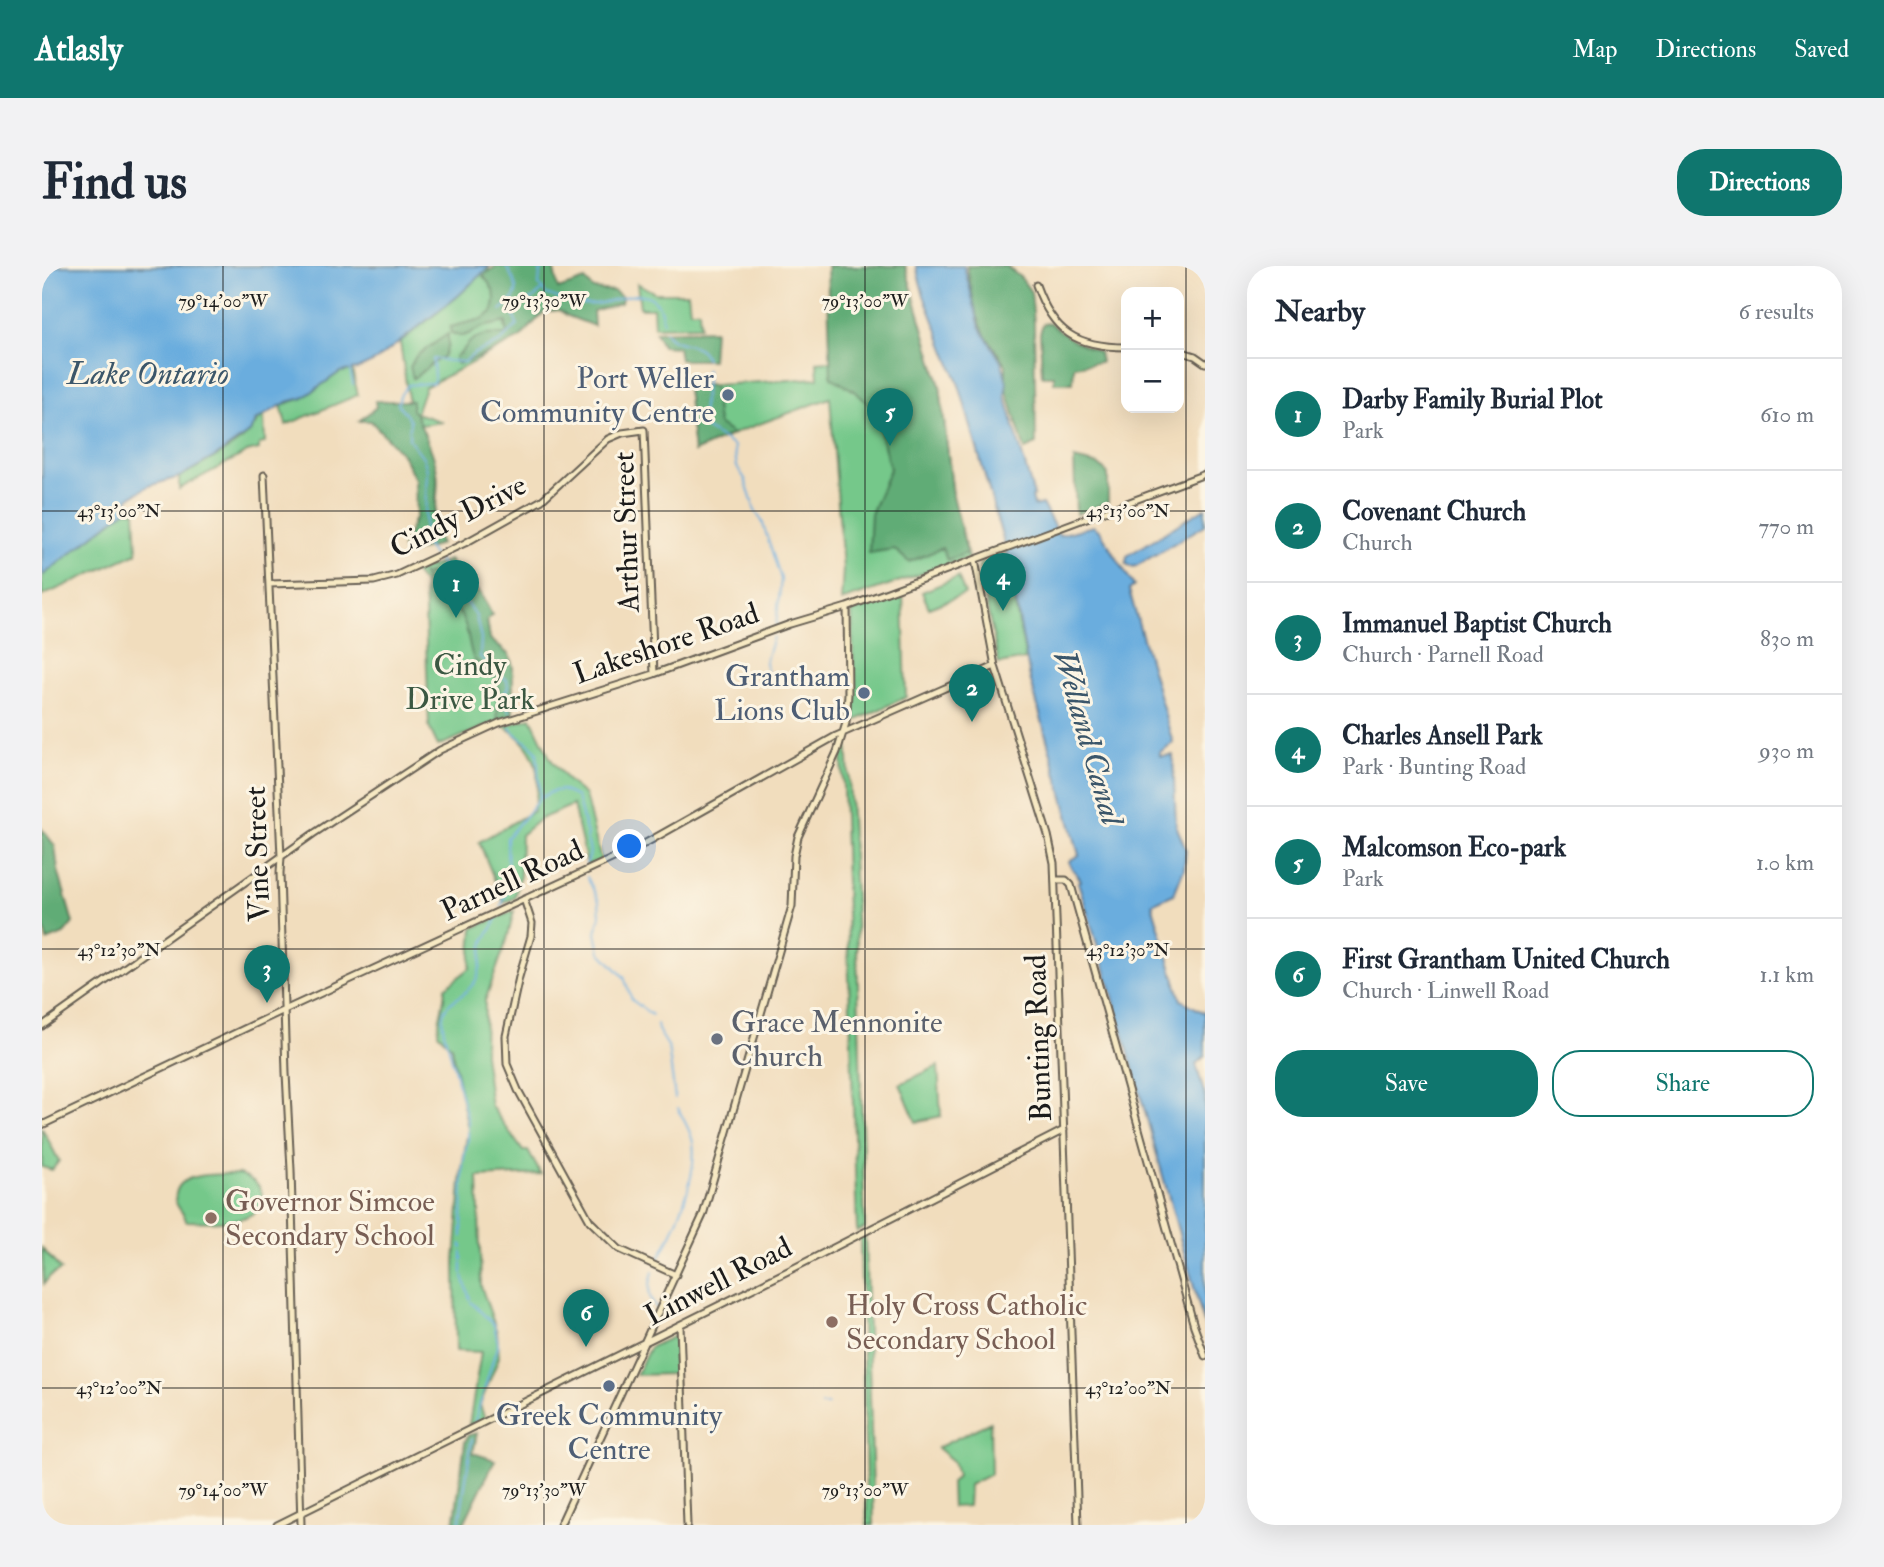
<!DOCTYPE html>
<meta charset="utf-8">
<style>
:root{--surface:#fff;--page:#f2f2f3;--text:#1f2937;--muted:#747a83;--line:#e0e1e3;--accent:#0f766e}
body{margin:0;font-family:"IM FELL Double Pica",serif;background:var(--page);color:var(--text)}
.controls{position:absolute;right:21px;top:21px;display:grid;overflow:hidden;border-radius:14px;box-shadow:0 7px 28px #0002}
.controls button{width:63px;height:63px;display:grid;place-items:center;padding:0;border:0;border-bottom:2px solid var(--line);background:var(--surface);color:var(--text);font:35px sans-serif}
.you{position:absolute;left:588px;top:581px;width:24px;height:24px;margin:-18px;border:5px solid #fff;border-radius:50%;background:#1a73e8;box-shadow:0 0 0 10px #1a73e833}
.badge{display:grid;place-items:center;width:46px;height:46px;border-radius:50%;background:var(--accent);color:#fff;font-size:23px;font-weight:700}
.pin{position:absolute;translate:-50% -58px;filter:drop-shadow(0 2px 4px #0008)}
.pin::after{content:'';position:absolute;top:37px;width:24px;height:21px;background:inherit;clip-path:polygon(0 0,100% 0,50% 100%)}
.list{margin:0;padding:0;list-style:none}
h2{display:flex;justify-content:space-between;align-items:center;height:91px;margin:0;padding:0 28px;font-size:30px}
h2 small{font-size:23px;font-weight:400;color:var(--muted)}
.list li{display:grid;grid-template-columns:46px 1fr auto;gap:21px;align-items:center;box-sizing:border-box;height:112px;padding:0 28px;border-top:2px solid var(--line)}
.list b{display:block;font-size:26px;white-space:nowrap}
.list p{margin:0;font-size:23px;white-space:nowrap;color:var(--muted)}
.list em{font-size:23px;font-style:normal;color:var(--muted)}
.actions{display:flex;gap:14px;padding:21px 28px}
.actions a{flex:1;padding:16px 0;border:2px solid var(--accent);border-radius:28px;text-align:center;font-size:24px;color:var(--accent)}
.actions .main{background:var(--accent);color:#fff}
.map{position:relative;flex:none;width:1163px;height:1259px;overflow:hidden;border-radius:28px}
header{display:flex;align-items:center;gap:42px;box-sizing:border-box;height:98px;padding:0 35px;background:var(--accent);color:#fff}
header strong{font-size:33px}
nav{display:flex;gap:38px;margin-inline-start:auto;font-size:24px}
.intro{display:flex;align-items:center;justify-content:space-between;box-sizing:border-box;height:168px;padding:0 42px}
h1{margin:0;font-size:49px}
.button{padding:18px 32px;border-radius:28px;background:var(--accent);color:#fff;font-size:24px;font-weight:700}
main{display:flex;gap:42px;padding:0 42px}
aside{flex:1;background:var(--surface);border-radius:28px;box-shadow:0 7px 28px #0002}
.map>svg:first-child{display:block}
.green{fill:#75c88a;stroke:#487253;stroke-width:2}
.forest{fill:#60ac76;stroke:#3e6449;stroke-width:2}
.water{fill:#6aadde;stroke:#43647d;stroke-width:2}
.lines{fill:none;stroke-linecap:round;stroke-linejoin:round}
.stream{stroke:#6aadde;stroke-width:2}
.secondary-casing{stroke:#676054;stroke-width:9}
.secondary{stroke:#f7e9c3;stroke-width:5}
.ticks{fill:none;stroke:#1c1c1c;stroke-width:2;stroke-opacity:0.45}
.service-dot{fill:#5c6f8a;stroke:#fcf5e5;stroke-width:2.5}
.worship-dot{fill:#6b7280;stroke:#fcf5e5;stroke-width:2.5}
.education-dot{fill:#8d6e63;stroke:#fcf5e5;stroke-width:2.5}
.labels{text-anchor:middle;stroke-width:6;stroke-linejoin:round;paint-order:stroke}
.service-label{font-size:30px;fill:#4e5e75;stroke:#fcf5e5;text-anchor:end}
.street-label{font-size:30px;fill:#1c1c1c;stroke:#fcf5e5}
.park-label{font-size:30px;fill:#3b5842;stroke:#fcf5e5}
.worship-label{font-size:30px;fill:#5b616d;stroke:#fcf5e5;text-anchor:start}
.education-label{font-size:30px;fill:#785e54;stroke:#fcf5e5;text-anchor:start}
.water-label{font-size:32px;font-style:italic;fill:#3b566a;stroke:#fcf5e5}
.ticks-label{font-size:18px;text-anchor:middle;fill:#1c1c1c;stroke:#fcf5e5;stroke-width:6;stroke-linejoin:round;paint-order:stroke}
</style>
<header>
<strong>Atlasly</strong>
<nav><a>Map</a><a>Directions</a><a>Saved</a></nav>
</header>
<div class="intro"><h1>Find us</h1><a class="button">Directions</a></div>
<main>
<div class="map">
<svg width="1163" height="1259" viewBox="0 0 1163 1259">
<rect width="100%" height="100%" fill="#fcf5e5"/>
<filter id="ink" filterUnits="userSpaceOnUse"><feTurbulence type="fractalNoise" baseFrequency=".0143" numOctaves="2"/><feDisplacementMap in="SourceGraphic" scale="14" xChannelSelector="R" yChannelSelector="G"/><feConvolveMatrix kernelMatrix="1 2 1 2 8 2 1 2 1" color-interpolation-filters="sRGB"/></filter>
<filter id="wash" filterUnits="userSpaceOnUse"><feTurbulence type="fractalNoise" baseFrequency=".00686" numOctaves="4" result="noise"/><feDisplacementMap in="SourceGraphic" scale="28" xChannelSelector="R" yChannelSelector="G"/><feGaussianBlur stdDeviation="1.57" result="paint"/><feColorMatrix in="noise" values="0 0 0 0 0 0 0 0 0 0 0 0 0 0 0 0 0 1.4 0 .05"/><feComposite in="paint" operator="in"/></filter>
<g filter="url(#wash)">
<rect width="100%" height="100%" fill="#f1ddbd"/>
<path class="green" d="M863 0 898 120 911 230 926 292 799 335 801 303 788 132 698 165 652 186 645 121 776 112 775 96 788 95Z
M446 1 468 77 383 121 374 147 401 156 378 159C384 174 392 190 395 206 399 230 386 256 399 278L371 286H364L360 282 374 250 373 213 361 189 329 155H317L367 139 358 76 416 30Z
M595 17 613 27H646L648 44H657L658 60 612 61 611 42H598Z
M310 104 316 129 244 159 239 139 261 132 298 106Z
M222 150 223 177 217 178V183L205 186 137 223V211C154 202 197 180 208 166 215 158 212 156 222 150Z
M84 244 93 245 95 287 0 330V310Z
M963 288 984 393 957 398 937 302 938 298Z
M407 294 418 311 439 328 450 349 445 354 448 373 467 389 471 401V449L396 480 387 461 382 318 372 306Z
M916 311 923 328 887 342 880 326Z
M861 327 864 431 813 455 810 346Z
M489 452 508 492 526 515 543 529 559 594 545 599 531 539 498 553 479 569 478 610 473 632 462 637 437 576 491 545C501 507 496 483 462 460Z
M802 472 805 473 814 649 823 962 815 966 800 489Z
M472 645 465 674 443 735 442 788 449 840 481 885H486L499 908 436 911 439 1020 455 1066 457 1091 438 1139 443 1153 427 1159 439 1086 414 1085 413 996 420 902 426 863 409 780 396 767C396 751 403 738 403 722L428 702 431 662Z
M896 800 899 850 874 856 858 818Z
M0 862 17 895 10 904 0 901Z
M198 908C208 913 219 917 220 930 222 961 164 955 144 955 143 947 136 944 134 936 129 903 178 909 198 908Z
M823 969 832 1259H825L818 971Z
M0 982 19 1004 8 1010 2 1018Z
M633 1070V1108L594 1109 608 1081Z
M948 1156 949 1208 927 1219 926 1240 910 1241 909 1217 915 1210 911 1195 895 1182Z"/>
<path class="forest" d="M454 0H516L512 4 516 23 543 14 551 23 572 25 580 31 579 37 551 45 552 60 526 50 517 44 502 46 478 72 450 86 416 98 413 96V91C420 87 421 84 425 79 434 67 452 68 465 69L464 56C456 58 448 59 441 61 430 65 421 75 409 67L408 61 440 53 450 46C457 31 451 21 441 10Z
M785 0H863L898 120 911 230 925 287 905 294 900 282 867 296 852 283 827 287 829 248 848 203 833 145 814 126 789 111Z
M925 0H964L979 12 989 26 992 56 994 178 983 184 964 122V99L942 67 933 43Z
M1008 57 1029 73 1057 86 1059 96 1032 100 1031 117H1012V110H1000L998 67 1001 58Z
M672 64 670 94H638L636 81 620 80 613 66Z
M406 68V80L401 91C389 96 382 106 371 112L368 101 374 90Z
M672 119 676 158 691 168 652 186 645 121Z
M333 135H370V144L374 148C381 167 395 190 395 211 396 233 387 258 399 278L371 286H364L360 282 374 250 373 213 361 189 329 155H317L334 141Z
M1032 193 1057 199 1066 208V236L1034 248Z
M407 294 418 311 439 328 450 349 445 354 448 373 467 389 471 401V449L456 454C452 440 462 421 451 408 446 403 437 399 432 394 425 378 428 361 416 345 404 331 388 326 380 308H399L398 298Z
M0 563 13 580 16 604 31 657 22 668 5 675 0 655Z
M435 1167 431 1187 453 1194 421 1259H412L423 1176 426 1169Z"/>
<path class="water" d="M0 0H448L416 30 333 95 315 103 298 106 261 132 245 136 213 155 208 166 174 190 137 211 107 220 87 232 84 244 0 310Z
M874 0H922L938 61 960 97 965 116 963 129 992 230 990 231 992 240 1000 238 1017 269 1051 260 1058 265 1092 320 1087 324 1131 477 1118 486V490L1131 489 1134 559 1144 584 1142 603 1132 628 1110 638 1139 734 1163 747V790L1154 798 1163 830V1061L1067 717 1036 616 1039 615C1036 607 1027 603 1027 595L1037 589 988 412 965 288 918 122 881 27Z
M1163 242V259L1094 300 1090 301 1084 298 1085 290Z"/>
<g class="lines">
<path class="stream" d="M502 0 498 7 497 19 504 28C519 33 537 40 553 38 578 35 615 11 621 55
M459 44C481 28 476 21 464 0
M623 65C631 84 659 72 664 93
M409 95 422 96 433 87 457 77 475 59 472 51 474 41 492 32 499 25
M308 104 311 118
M664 104C665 123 659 141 660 160L692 180 695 201 703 213 713 245 720 255 739 313 734 360
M392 111 391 93 407 95
M386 117 366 119 358 129 356 138 368 154 367 173 381 191 385 204 382 274 388 285 413 314 416 326 434 350 439 373 438 391 465 414 466 421 460 433 468 446
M388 117H391L392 113
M728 416 723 397 731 371
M468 462C475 473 489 476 495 486L498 531
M545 611 557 635 558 650 554 667 558 686 582 711 590 734 610 749
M459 640 466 624 465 572 498 532 511 525 520 524 535 531 545 569 544 572C548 582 550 588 544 598
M615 758 616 764 626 780 633 832
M405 777C390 729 417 742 434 714 441 701 438 689 442 676 445 667 453 661 455 651
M406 779 426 855V872L421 897
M420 971 421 899
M420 978V982
M420 986V994
M615 996C632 966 656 912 651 877 649 864 641 854 636 842
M420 997V1007
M611 1006C607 1019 604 1032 615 1042
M421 1010 428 1033
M429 1036 452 1059 456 1077 433 1155
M779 1139H786
M417 1259 430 1173"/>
</g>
</g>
<g filter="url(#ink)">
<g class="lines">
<g class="secondary-casing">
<path id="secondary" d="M994 19C1011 66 1034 81 1084 81
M1137 85 1153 90 1163 97
M222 209 239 591 238 607 244 807 249 904 259 1259
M933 294 953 400 1006 569 1012 597 1036 1259
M227 318 332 315 355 309 423 277 500 234 566 173 580 167 602 164 612 408
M1013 614H1024L1029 619 1152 1060 1163 1090
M482 633 490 657 489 670 477 711 464 770 465 798 476 824 548 955 577 983 634 1009
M0 760 271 568 398 484 457 457 612 408 748 358 805 341 1163 208
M0 859 238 746 602 578 794 470 953 400
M638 1059 645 1259
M235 1259 754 1001 1022 864
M518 1259 661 949 750 640 752 590 756 571 795 486 804 457 806 428 805 341"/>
</g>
<use href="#secondary" class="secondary"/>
</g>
</g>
<path class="ticks" d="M181 0V1259M502 0V1259M823 0V1259M1144 0V1259M0 245H1163M0 683H1163M0 1122H1163"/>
<g class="service-dot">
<circle cx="686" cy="129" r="7"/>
<circle cx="822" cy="427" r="7"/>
<circle cx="567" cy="1120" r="7"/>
</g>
<circle class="worship-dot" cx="675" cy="773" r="7"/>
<g class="education-dot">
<circle cx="169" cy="952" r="7"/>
<circle cx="790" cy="1056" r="7"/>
</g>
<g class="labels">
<g class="service-label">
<text x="672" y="122">Port Weller<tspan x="672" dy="34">Community Centre</tspan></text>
<text x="808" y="420">Grantham<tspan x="808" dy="34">Lions Club</tspan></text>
<text x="567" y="1159" text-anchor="middle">Greek Community<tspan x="567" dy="34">Centre</tspan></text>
</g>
<g class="street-label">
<text transform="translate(416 250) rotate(-27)" y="10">Cindy Drive</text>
<text transform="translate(584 266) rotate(-92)" y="10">Arthur Street</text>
<text transform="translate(624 377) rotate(-19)" y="10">Lakeshore Road</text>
<text transform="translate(215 588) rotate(-92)" y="10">Vine Street</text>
<text transform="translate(470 614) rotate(-25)" y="10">Parnell Road</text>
<text transform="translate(996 772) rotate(-92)" y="10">Bunting Road</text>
<text transform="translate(676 1015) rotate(-27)" y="10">Linwell Road</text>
</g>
<g class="park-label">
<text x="428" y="409">Cindy<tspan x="428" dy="34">Drive Park</tspan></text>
</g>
<g class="worship-label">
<text x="689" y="766">Grace Mennonite<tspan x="689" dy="34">Church</tspan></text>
</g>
<g class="education-label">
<text x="183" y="945">Governor Simcoe<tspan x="183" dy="34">Secondary School</tspan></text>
<text x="804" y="1049">Holy Cross Catholic<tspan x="804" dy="34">Secondary School</tspan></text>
</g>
<g class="water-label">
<text x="106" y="118">Lake Ontario</text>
<text transform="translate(1047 471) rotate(74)" y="11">Welland Canal</text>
</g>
</g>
<g class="ticks-label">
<text x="181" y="41">79°14'00"W</text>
<text x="502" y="41">79°13'30"W</text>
<text x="823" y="41">79°13'00"W</text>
<text x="77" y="251">43°13'00"N</text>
<text x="1086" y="251">43°13'00"N</text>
<text x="77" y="690">43°12'30"N</text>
<text x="1086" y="690">43°12'30"N</text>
<text x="77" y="1128">43°12'00"N</text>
<text x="1086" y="1128">43°12'00"N</text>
<text x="181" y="1230">79°14'00"W</text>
<text x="502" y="1230">79°13'30"W</text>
<text x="823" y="1230">79°13'00"W</text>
</g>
</svg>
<div class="controls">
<button>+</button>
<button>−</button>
</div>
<div class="you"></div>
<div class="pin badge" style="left:414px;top:352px">1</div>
<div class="pin badge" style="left:930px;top:456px">2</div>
<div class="pin badge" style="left:225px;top:737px">3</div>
<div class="pin badge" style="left:961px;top:345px">4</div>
<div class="pin badge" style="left:848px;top:180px">5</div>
<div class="pin badge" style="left:544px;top:1081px">6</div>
</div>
<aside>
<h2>Nearby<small>6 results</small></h2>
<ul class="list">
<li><span class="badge">1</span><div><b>Darby Family Burial Plot</b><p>Park</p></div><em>610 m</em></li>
<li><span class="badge">2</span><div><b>Covenant Church</b><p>Church</p></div><em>770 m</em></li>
<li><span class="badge">3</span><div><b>Immanuel Baptist Church</b><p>Church · Parnell Road</p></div><em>830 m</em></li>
<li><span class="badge">4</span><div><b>Charles Ansell Park</b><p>Park · Bunting Road</p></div><em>930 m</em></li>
<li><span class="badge">5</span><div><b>Malcomson Eco-park</b><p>Park</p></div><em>1.0 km</em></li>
<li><span class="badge">6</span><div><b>First Grantham United Church</b><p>Church · Linwell Road</p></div><em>1.1 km</em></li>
</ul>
<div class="actions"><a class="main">Save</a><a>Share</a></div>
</aside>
</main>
